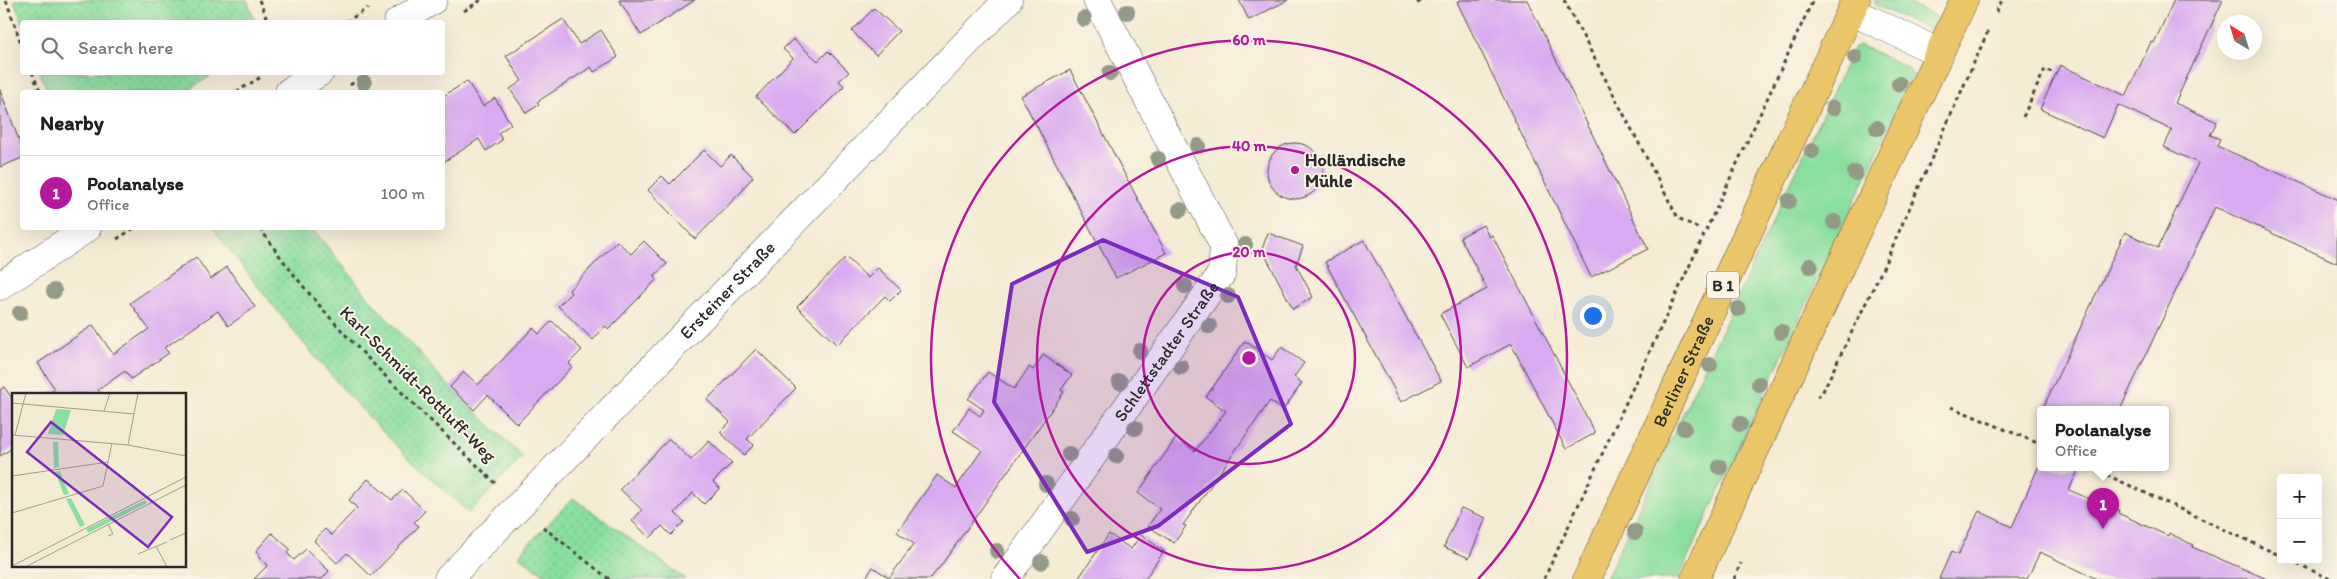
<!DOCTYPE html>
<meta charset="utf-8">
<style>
:root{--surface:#fff;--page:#f2f2f2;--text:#222;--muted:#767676;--line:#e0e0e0;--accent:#b5179e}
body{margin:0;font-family:Itim,sans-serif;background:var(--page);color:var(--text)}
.controls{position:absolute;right:15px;bottom:15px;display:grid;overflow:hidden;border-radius:5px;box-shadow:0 5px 20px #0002}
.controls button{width:45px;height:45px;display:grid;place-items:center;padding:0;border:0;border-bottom:1px solid var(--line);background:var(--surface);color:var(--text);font:25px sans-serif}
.compass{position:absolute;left:2217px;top:15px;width:45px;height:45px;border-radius:50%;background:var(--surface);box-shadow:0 5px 20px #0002;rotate:322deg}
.you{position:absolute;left:1592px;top:315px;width:18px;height:18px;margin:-12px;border:4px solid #fff;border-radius:50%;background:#1a73e8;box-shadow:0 0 0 8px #1a73e833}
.badge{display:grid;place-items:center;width:32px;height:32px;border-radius:50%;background:var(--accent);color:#fff;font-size:16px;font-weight:700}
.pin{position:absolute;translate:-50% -41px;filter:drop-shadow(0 1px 2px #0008)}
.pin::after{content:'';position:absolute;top:26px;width:18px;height:15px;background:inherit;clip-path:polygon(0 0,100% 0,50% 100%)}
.popup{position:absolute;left:2037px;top:406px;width:132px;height:65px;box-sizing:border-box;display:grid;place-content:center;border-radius:5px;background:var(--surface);filter:drop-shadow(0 1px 4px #0005);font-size:16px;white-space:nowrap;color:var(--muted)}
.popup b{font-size:19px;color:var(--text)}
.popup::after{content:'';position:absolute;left:50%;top:100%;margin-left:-10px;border:10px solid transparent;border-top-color:var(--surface)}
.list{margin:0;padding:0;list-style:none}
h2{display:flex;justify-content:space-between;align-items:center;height:65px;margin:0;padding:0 20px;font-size:21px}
h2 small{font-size:16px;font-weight:400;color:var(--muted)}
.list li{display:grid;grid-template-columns:32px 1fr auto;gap:15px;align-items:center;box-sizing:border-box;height:75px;padding:0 20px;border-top:1px solid var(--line)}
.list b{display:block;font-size:19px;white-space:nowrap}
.list p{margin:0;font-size:16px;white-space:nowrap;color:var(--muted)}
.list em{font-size:16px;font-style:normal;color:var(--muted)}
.icon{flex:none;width:28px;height:28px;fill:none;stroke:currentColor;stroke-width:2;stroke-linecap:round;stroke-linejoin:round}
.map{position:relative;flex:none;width:2337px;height:579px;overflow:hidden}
.search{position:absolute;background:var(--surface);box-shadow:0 5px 20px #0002;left:20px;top:20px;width:425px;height:55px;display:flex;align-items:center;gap:12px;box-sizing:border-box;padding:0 18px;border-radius:5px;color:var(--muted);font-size:19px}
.panel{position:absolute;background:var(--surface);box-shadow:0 5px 20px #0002;left:20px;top:90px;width:425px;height:140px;border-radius:5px}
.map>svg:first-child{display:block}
.green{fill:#8adea0;stroke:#5a8466}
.park{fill:url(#park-dots);stroke:#5a8466}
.building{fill:#d8aaf1}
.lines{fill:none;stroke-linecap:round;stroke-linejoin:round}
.minor-casing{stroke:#494844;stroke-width:29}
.major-casing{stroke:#494844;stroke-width:29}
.path{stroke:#494844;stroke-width:3;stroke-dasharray:4 4;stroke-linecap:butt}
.minor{stroke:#fff;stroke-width:28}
.major{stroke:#eac669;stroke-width:28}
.tree{fill:#939a87}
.marked{fill:#7b2cbf;fill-opacity:0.2;stroke:#7b2cbf;stroke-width:4;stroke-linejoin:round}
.ring{fill:none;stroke:#b5179e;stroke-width:2.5}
.poi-dot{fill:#b5179e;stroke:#fcf5e5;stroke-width:2}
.labels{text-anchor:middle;stroke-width:4;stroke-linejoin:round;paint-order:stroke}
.shield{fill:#fcf5e5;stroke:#6a6863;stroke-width:1}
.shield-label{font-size:16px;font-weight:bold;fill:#2b2b2b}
.poi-label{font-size:18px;font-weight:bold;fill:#2b2b2b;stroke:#fcf5e5;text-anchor:start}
.street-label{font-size:18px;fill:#2b2b2b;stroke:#fcf5e5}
.inset-road{fill:none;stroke:#a49e90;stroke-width:1}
.view{fill:#7b2cbf;fill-opacity:0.15;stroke:#7b2cbf;stroke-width:2.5}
.inset-edge{fill:none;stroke:#2b2b2b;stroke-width:2.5}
.centre{fill:#b5179e;stroke:#fcf5e5;stroke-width:2.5}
.ring-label{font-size:15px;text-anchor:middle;font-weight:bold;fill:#b5179e;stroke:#fcf5e5;stroke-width:4;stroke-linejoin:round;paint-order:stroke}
</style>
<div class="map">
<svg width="2337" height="579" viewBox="0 0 2337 579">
<defs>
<pattern id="park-dots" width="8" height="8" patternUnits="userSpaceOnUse" patternTransform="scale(1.25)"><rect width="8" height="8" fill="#8adea0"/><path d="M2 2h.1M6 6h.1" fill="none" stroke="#77bf8a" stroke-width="1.8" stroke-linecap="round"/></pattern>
</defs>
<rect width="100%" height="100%" fill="#fcf5e5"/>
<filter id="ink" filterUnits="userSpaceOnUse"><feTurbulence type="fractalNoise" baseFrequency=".02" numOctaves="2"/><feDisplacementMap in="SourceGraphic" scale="10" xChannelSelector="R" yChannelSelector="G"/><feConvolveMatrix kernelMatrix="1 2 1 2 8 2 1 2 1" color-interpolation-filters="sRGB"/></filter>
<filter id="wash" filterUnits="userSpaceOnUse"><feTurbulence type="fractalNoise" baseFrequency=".0096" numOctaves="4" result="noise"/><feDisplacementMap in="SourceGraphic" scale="20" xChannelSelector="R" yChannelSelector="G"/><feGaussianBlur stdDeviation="1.12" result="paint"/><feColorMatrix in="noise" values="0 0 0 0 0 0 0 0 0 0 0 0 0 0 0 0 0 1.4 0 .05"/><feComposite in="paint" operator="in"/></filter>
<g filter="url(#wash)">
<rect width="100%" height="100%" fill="#f4ebd3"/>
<path class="green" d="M1901 0 1940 18 1931 30 1877 6 1874 1Z
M1860 45 1908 68 1913 75 1678 579H1606L1854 47Z"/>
<path class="park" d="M14 0H247L255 22 22 23Z
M40 73V72L215 73 185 92H48Z
M213 228H312L379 310 450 387 523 457 469 513C444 490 418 467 394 443 328 377 269 302 213 228Z
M573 498 686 579H551L518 555Z"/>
<g id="blocks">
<path class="building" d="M619 0H695L641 35Z
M1239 0H1288L1249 20Z
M1461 0H1527L1648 249 1591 277 1457 2Z
M2174 0H2223L2175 103 2217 122 2210 135 2220 139 2217 146 2337 199V263L2215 207 2120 410H2042L2125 232 2158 248 2198 163 2164 147 2172 130 2118 105 2103 138 2040 109 2060 65 2126 96 2151 42 2154 43Z
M874 8 899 31 876 55 852 31Z
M563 19 579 44 601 30 618 57 594 72 591 67 537 102 539 105 526 113 510 89 522 81 506 56Z
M793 39 818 61 828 51 849 72 839 81 844 86 795 135 756 97 793 58 783 49Z
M1070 70 1166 253 1116 278 1021 96Z
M467 81 483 106 495 98 511 124 498 133 502 140 486 151 479 139 442 163V97Z
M0 90 22 148V158L0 167Z
M1267 171a28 28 0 1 1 56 0a28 28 0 1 1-56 0Z
M704 150 720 166 731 155 753 177 743 188 744 189 695 239 648 190 662 176 670 184Z
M1483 225 1489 237 1492 235 1595 433 1566 449 1511 344 1468 367 1440 314 1487 289 1460 237Z
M1268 233 1303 246 1296 265 1313 297 1293 309 1262 249Z
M1364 240 1441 381 1401 402 1325 262Z
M617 241 631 254 644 241 667 264 654 276 657 279 609 329 605 326 593 340 558 306 571 293 569 290Z
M196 257 211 279 227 267 255 307 228 326 218 311 164 348 169 353 131 379 125 371 98 390 101 394H47L55 389 38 363 93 325 113 354 149 329 130 303Z
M846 257 868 278 878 268 901 290 890 301 885 296 837 345 797 307Z
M552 321 582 350 569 363 572 367 517 424 488 395 474 410 450 387 464 372 478 385 533 328 539 334Z
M1245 341 1272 360 1281 347 1304 363 1294 377 1302 383 1283 410 1270 401 1183 525 1186 526 1174 543 1148 526 1160 509 1138 493 1176 438 1195 451 1226 411 1206 397Z
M756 349 796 388 747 439 754 445 744 455 720 432 730 422 707 400Z
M1043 355 1072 375 1061 390 1064 392 942 564 930 579H865L873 567 889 578 914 544 897 532 937 475 956 488 982 450 953 431 969 408 980 416 984 410 968 399 988 372 1014 389 1029 367 1033 370Z
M4 387 14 401V447L0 456V390Z
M669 439 691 460 709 441 732 463 713 482 720 488 704 504 693 493 675 513 684 522 671 535 662 526 650 538 632 521 642 510 620 489Z
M2040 463V468H2079L2069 490 2094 501 2095 499 2119 510 2118 513 2168 536 2169 533 2193 545 2192 547 2267 579H2097L2040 552 2027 579H1939L1951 552 1958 555 1979 511 2012 527Z
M368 479 392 500 403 490 425 511 414 522 419 526 371 576 347 553 337 563 314 541 325 529 331 535 357 508 349 500Z
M1461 508 1486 518 1469 558 1444 547Z
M272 533 290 549 287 553 294 560 306 549 329 571 322 579H254L268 565 258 557 260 554 256 551Z
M1109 534 1131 549 1141 535 1164 551 1145 579H1078Z"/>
</g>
</g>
<g filter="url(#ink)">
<use href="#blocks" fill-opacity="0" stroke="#494844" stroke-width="1"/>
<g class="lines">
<g class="minor-casing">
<g id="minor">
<path d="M1851 11 1940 53"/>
<path d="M398 22 433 0"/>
<path d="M289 92 320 72"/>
<path d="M0 286 87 228"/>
<path id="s1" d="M448 579 1008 0"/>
<path id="s2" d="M1005 579 1222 273 1224 246 1097 0"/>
</g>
</g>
<g class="major-casing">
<g id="major">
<path id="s3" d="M1587 579 1856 0"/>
<path d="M1695 579 1964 0"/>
</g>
</g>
<path class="path" d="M6 0 22 46
M259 0 268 22
M1564 0 1678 218 1698 228
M1417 3 1424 0
M464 11 481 0
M1996 12 2002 0
M346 22 368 8
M32 72 40 92
M350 85 370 72
M236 92 261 77
M2023 117 2045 69 2056 74
M260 228C324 324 413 402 495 483
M117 239 134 228
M1817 397 1822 393 1882 270 1989 29
M1951 407 2040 444
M2092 468 2281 556
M543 527 609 579
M2290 560 2330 579
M1544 579 1813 0
M1734 579 1741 563"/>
<use href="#minor" class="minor"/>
<use href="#major" class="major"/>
</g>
<g class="tree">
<circle cx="1127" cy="12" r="8"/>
<circle cx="1084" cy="19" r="8"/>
<circle cx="1855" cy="57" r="8"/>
<circle cx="1110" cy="73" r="8"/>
<circle cx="364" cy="83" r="8"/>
<circle cx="1899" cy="84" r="8"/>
<circle cx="1833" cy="108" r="8"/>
<circle cx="1877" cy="128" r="8"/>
<circle cx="1198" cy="146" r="8"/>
<circle cx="1812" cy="151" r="8"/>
<circle cx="1158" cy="159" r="8"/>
<circle cx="1855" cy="173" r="8"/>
<circle cx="1789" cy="201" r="8"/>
<circle cx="1180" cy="210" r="8"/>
<circle cx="1834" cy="222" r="8"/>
<circle cx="1245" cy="245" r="8"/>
<circle cx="1810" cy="266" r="8"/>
<circle cx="1185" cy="286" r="8"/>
<circle cx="54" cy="291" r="8"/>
<circle cx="1228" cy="296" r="8"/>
<circle cx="1738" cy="309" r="8"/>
<circle cx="20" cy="313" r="8"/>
<circle cx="1209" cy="326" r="8"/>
<circle cx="1781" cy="332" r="8"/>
<circle cx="1140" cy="351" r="8"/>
<circle cx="1710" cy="365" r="8"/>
<circle cx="1181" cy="367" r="8"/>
<circle cx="1120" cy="382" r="8"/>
<circle cx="1759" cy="384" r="8"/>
<circle cx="1740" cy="424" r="8"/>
<circle cx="1135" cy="428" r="8"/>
<circle cx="1684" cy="428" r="8"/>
<circle cx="1069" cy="454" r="8"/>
<circle cx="1116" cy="456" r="8"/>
<circle cx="1720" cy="467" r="8"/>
<circle cx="1046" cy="484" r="8"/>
<circle cx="1072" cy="519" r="8"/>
<circle cx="1635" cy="532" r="8"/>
<circle cx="997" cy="551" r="8"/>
<circle cx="1041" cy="562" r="8"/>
</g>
</g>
<path class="marked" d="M1103 240 1238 297 1291 424 1158 526 1087 552 994 402 1012 284Z"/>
<g class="ring">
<circle cx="1249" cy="358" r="106"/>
<circle cx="1249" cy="358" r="212"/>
<path d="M1020 579A318 318 0 1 1 1478 579"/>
</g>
<circle class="poi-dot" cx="1295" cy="170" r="5"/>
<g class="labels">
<rect class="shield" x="1707" y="271.5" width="32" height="27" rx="4"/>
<g class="shield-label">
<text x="1723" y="291">B 1</text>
</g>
<g class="poi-label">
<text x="1305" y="166">Holländische<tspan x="1305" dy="21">Mühle</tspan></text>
</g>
<g class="street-label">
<text dy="6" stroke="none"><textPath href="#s1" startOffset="402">Ersteiner Straße</textPath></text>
<text dy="6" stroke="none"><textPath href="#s2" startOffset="279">Schlettstadter Straße</textPath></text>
<text dy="6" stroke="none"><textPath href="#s3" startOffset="229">Berliner Straße</textPath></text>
<text transform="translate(418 384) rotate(45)" y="6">Karl-Schmidt-Rottluff-Weg</text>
</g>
</g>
<g transform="translate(12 393)">
<rect width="174" height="174" fill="#f4ebd3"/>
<path d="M133 107 135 110 76 140 74 136Z" fill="#8adea0"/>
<path d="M44 16 59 17 51 42 36 41ZM41 49H46L47 74 42 75ZM48 78 57 101 52 102 43 79ZM59 105 73 132 68 134 54 106Z" fill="#8adea0"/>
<path class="inset-road" d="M0 10 122 21M92 18 98 0M0 42 116 52 174 63M3 42 14 0M116 52 126 0M0 83 96 69M0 120 91 93 100 50M96 143 101 141 96 131M158 147 174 140M144 153 155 174M126 161 155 149M0 173 174 84M13 174 174 92"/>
<path class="view" d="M39 29 160 124 136 154 15 59Z"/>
<rect width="174" height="174" class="inset-edge"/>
</g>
<circle cx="1249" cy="358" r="8" class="centre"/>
<g class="ring-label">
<text x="1249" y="45">60 m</text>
<text x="1249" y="151">40 m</text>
<text x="1249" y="257">20 m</text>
</g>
</svg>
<div class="controls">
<button>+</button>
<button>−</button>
</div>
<svg class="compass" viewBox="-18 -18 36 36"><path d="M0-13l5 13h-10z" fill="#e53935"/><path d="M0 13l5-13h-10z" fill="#767676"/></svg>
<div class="you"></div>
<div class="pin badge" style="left:2103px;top:529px">1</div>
<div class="popup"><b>Poolanalyse</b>Office</div>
<div class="search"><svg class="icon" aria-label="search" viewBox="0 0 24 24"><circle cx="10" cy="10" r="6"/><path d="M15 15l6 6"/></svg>Search here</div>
<section class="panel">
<h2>Nearby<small></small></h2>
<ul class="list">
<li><span class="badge">1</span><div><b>Poolanalyse</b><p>Office</p></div><em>100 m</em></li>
</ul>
</section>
</div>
